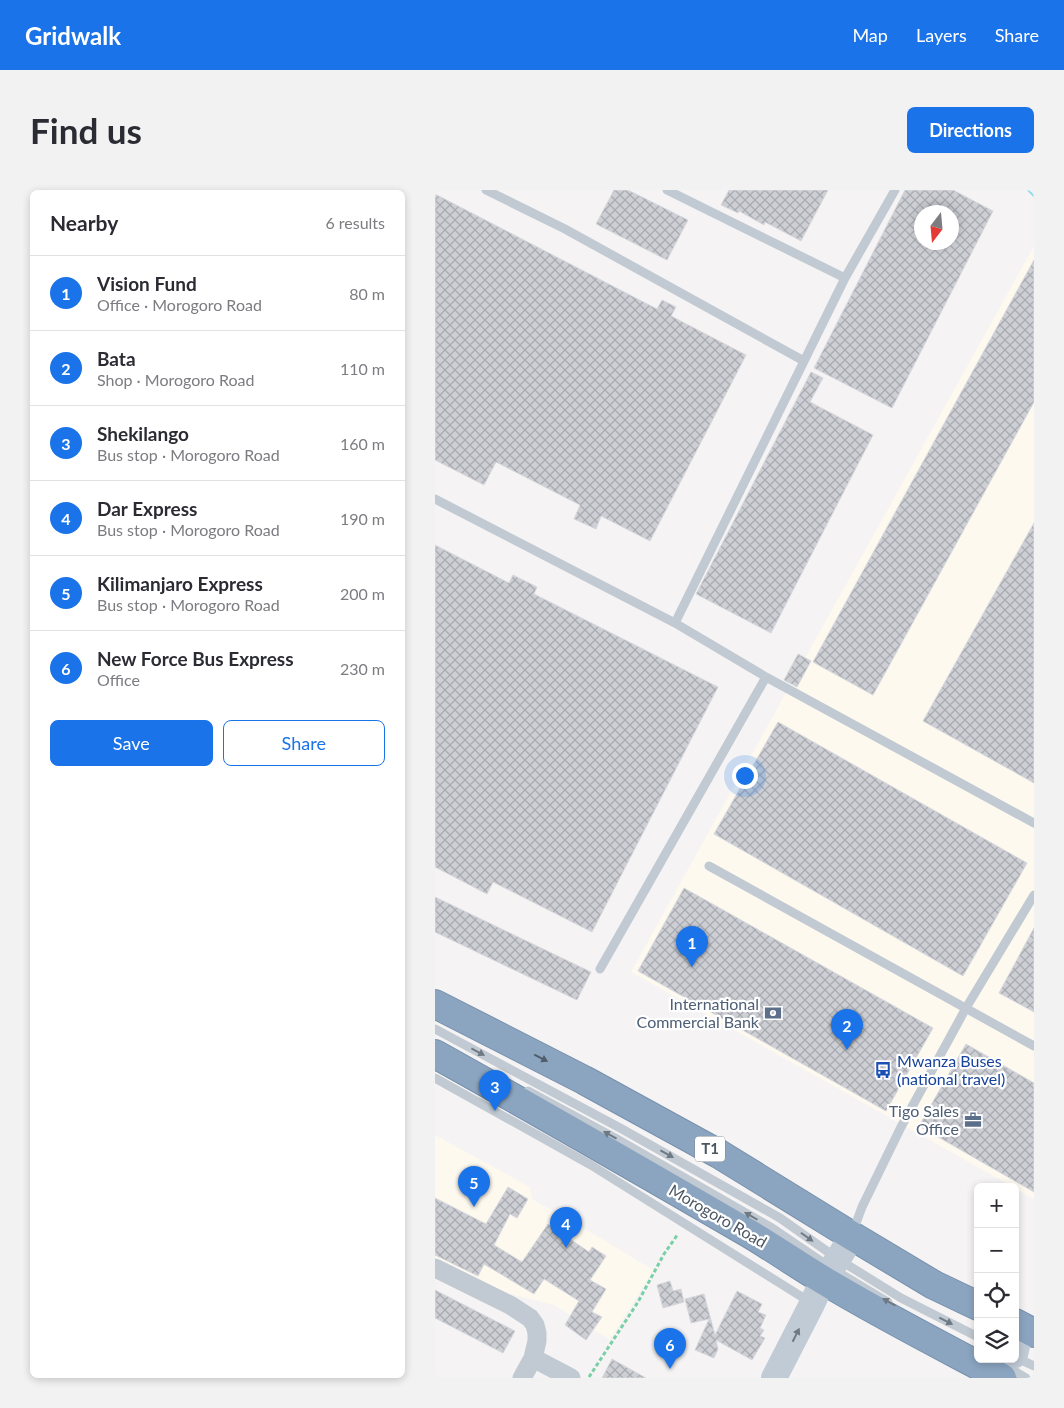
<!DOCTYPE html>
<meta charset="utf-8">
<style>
:root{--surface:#fff;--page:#f2f2f3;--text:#2b2b33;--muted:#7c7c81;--line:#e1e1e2;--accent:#1a73e8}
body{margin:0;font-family:Lato,sans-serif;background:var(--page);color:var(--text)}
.controls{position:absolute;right:15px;bottom:15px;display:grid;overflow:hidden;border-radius:8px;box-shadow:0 2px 8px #0003}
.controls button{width:45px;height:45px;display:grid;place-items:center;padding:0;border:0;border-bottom:1px solid var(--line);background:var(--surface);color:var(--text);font:25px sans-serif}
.compass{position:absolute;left:479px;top:15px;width:45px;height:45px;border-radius:50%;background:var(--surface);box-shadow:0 2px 8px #0003;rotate:196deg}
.you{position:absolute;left:309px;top:585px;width:18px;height:18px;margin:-12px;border:4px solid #fff;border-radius:50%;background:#1a73e8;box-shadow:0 0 0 8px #1a73e833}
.badge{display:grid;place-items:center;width:32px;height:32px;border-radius:50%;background:var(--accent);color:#fff;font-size:16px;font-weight:700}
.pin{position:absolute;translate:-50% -41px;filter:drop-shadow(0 1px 2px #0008)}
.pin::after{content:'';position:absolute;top:26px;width:18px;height:15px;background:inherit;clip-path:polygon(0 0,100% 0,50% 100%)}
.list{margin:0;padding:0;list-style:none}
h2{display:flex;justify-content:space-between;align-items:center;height:65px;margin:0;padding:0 20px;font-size:21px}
h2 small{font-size:16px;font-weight:400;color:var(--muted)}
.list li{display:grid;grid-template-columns:32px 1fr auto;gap:15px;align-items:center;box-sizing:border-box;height:75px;padding:0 20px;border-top:1px solid var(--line)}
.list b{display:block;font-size:19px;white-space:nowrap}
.list p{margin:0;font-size:16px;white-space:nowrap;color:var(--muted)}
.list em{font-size:16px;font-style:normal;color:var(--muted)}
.actions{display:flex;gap:10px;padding:15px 20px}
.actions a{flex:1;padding:11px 0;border:1px solid var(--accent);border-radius:8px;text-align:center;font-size:18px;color:var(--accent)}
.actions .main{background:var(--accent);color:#fff}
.icon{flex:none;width:28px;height:28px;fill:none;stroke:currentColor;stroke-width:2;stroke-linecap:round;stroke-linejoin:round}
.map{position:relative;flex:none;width:599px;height:1188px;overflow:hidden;border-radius:8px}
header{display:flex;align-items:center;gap:30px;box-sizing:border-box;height:70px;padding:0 25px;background:var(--accent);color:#fff}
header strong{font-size:24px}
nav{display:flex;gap:28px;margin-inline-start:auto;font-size:18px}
.intro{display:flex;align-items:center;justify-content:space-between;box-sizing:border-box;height:120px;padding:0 30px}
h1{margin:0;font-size:35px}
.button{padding:12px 22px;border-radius:8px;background:var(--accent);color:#fff;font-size:18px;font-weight:700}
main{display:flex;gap:30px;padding:0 30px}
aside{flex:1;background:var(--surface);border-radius:8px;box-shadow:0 2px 8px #0003}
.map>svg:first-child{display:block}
.commercial{fill:#fdf9ef}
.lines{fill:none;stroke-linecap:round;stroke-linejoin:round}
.stream{stroke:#90daee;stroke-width:5}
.building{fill:url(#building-cross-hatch);stroke:#d7d9de;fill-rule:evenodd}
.highway-casing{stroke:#7690ad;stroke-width:30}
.path{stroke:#7ad0a6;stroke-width:3;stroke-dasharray:4 2.5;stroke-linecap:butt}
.lane{stroke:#c1cad2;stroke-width:9}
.street{stroke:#c1cad2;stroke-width:19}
.secondary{stroke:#c1cbd6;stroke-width:26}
.highway{stroke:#8ba5c1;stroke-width:28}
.oneway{fill:#6e7983}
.oneway2{fill:#505e6b}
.oneway3{fill:#6e7984}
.labels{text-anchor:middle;stroke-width:4.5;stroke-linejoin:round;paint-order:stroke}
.shield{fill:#fff;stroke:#808990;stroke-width:1}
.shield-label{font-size:15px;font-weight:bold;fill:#4a5661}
.service-label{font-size:16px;fill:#4e5e75;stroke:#fff;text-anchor:end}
.transit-label{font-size:16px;fill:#164399;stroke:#fff;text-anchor:start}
.street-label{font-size:16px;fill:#4a5661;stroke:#fff}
</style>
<header>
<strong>Gridwalk</strong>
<nav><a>Map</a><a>Layers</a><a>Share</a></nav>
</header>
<div class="intro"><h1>Find us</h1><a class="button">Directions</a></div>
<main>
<aside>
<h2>Nearby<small>6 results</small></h2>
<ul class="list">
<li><span class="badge">1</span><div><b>Vision Fund</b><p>Office · Morogoro Road</p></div><em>80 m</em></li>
<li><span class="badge">2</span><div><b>Bata</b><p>Shop · Morogoro Road</p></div><em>110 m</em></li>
<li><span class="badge">3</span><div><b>Shekilango</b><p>Bus stop · Morogoro Road</p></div><em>160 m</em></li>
<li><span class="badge">4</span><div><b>Dar Express</b><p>Bus stop · Morogoro Road</p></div><em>190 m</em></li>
<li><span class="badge">5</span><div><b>Kilimanjaro Express</b><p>Bus stop · Morogoro Road</p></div><em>200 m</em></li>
<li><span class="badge">6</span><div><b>New Force Bus Express</b><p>Office</p></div><em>230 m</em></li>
</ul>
<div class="actions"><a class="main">Save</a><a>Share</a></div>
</aside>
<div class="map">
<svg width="599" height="1188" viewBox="0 0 599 1188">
<defs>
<pattern id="building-cross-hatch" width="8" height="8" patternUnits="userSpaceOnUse" patternTransform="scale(1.25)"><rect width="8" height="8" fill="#cdcfd5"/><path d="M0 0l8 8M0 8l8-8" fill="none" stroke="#a8abb0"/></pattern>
</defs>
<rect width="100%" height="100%" fill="#f5f3f3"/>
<path class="commercial" d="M599 56V1009L580 998V997H578L196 782Z
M0 945 95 997 97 1009 162 1046 218 1080 175 1150 119 1115 41 1095 0 1074Z"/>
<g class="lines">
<path class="stream" d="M595 0 599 4"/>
</g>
<path class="building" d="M179 0H193L253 30 232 70 161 34Z
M294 0H393L366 51 330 32 329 35 304 21 303 23 286 15Z
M470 0H518L558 21 457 218 379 178ZM486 22H516V52H486Z
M0 4 222 119 227 110 241 117 236 126 311 165 215 351 166 326 161 339 139 329 145 315 61 272 49 295 0 270Z
M599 70V212L438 505 378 472Z
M376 182 388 188 375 212 438 245 336 443 261 404Z
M599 333V593L488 531Z
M0 355 74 393 78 385 102 397 99 404 283 497 157 742 58 692 52 704 0 677Z
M363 464 376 471 362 497 349 490Z
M343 532 592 673 528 786 279 644Z
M249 698 498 838 451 921 203 781Z
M0 707 156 782 142 810 0 742Z
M599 738V822L564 803Z
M531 854 599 893V1002L484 936Z
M73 997 93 1009 82 1028 75 1024 59 1055 87 1072 113 1034 154 1062 157 1057 171 1066 155 1090 171 1099 157 1122 167 1127 151 1150 130 1135 144 1111 109 1089 99 1104 49 1074 43 1086 0 1065V1008L51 1034Z
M235 1091 238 1101 246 1099 249 1112 228 1118 222 1095Z
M0 1100 80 1141 68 1163 0 1128Z
M302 1101 327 1114 323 1122 331 1125 325 1138 329 1140 325 1146 330 1148 317 1170 281 1150 283 1159 279 1168 260 1160 274 1129 256 1133 250 1109 269 1104 280 1145Z
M177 1169 211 1188H167Z"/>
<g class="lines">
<g class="highway-casing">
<path id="highway" d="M0 814 149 890 284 964 417 1046 499 1095 543 1116
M0 864C106 923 210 983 315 1044 340 1059 363 1075 388 1090 446 1125 507 1156 567 1188
M580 1133 599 1143"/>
</g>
<path class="path" d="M154 1187 203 1112 229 1064 243 1044"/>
<path class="lane" d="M51 0 130 39 369 171
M232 0 410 88
M0 309 240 433 331 487 599 633
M240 433 410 88 460 0
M274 676 599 856
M165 779 331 487
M0 839 187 939 345 1028 403 1069 466 1108 543 1147
M0 888 156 975 375 1112
M93 901 180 948 337 1038 396 1078 453 1112
M417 1044 427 1017 466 937 531 818 599 705
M580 1167 599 1176
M568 1174 591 1188"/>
<path class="street" d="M0 1078 75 1115 95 1128 100 1135 102 1143V1151L98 1168 87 1188
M98 1168 136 1188"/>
<path class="secondary" d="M580 1165 582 1156V1134
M339 1188 377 1114 388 1090 403 1069 417 1046"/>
<use href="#highway" class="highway"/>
</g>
<defs><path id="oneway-solid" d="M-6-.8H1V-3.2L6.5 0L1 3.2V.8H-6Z" transform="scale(1.25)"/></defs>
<g class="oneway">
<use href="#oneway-solid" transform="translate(43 862) rotate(28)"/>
<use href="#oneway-solid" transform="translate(175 945) rotate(-151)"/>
<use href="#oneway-solid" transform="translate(232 964) rotate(29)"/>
<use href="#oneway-solid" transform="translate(316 1026) rotate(-150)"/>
<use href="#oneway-solid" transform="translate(372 1047) rotate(35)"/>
<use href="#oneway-solid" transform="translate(454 1112) rotate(-150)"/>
<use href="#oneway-solid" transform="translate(511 1131) rotate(27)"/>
</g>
<use class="oneway2" href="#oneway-solid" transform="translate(106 868) rotate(27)"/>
<use class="oneway3" href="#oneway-solid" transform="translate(361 1145) rotate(-63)"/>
<defs>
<g id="bank-bare" transform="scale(1.35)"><path d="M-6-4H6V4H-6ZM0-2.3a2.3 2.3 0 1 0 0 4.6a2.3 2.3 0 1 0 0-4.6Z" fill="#5c6f8a" stroke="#fff" stroke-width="2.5" paint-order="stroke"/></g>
<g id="bus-bare" transform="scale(1.35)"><path d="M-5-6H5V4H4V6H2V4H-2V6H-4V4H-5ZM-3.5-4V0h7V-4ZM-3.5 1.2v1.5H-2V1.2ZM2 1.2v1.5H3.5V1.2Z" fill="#1a4fb4" stroke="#fff" stroke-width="2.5" paint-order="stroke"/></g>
<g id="office-bare" transform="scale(1.35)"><path d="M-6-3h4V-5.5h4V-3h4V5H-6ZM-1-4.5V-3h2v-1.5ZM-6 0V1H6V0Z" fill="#5c6f8a" stroke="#fff" stroke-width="2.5" paint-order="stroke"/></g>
</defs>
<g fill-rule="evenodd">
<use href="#bank-bare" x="338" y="823"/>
<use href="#bus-bare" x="448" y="880"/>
<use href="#office-bare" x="538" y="930"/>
</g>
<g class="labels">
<rect class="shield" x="260" y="946.5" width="30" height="25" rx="4"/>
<g class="shield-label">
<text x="275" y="964">T1</text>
</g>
<g class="service-label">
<text x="324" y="820">International<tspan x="324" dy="18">Commercial Bank</tspan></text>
<text x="524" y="927">Tigo Sales<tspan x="524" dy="18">Office</tspan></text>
</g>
<g class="transit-label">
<text x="462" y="877">Mwanza Buses<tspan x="462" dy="18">(national travel)</tspan></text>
</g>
<g class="street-label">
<text transform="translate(283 1026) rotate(30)" y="6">Morogoro Road</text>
</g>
</g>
</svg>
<div class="controls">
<button>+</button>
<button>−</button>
<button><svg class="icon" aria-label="locate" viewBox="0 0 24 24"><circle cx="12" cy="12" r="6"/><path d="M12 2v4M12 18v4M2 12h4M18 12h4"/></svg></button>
<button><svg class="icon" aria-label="layers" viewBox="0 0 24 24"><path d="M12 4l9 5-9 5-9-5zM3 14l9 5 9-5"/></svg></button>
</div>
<svg class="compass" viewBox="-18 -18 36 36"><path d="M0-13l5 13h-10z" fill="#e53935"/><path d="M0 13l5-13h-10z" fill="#7c7c81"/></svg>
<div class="you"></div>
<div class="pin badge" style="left:257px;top:777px">1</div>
<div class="pin badge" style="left:412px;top:860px">2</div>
<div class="pin badge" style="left:60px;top:921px">3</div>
<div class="pin badge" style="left:131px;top:1058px">4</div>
<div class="pin badge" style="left:39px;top:1017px">5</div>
<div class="pin badge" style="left:235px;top:1179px">6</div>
</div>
</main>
